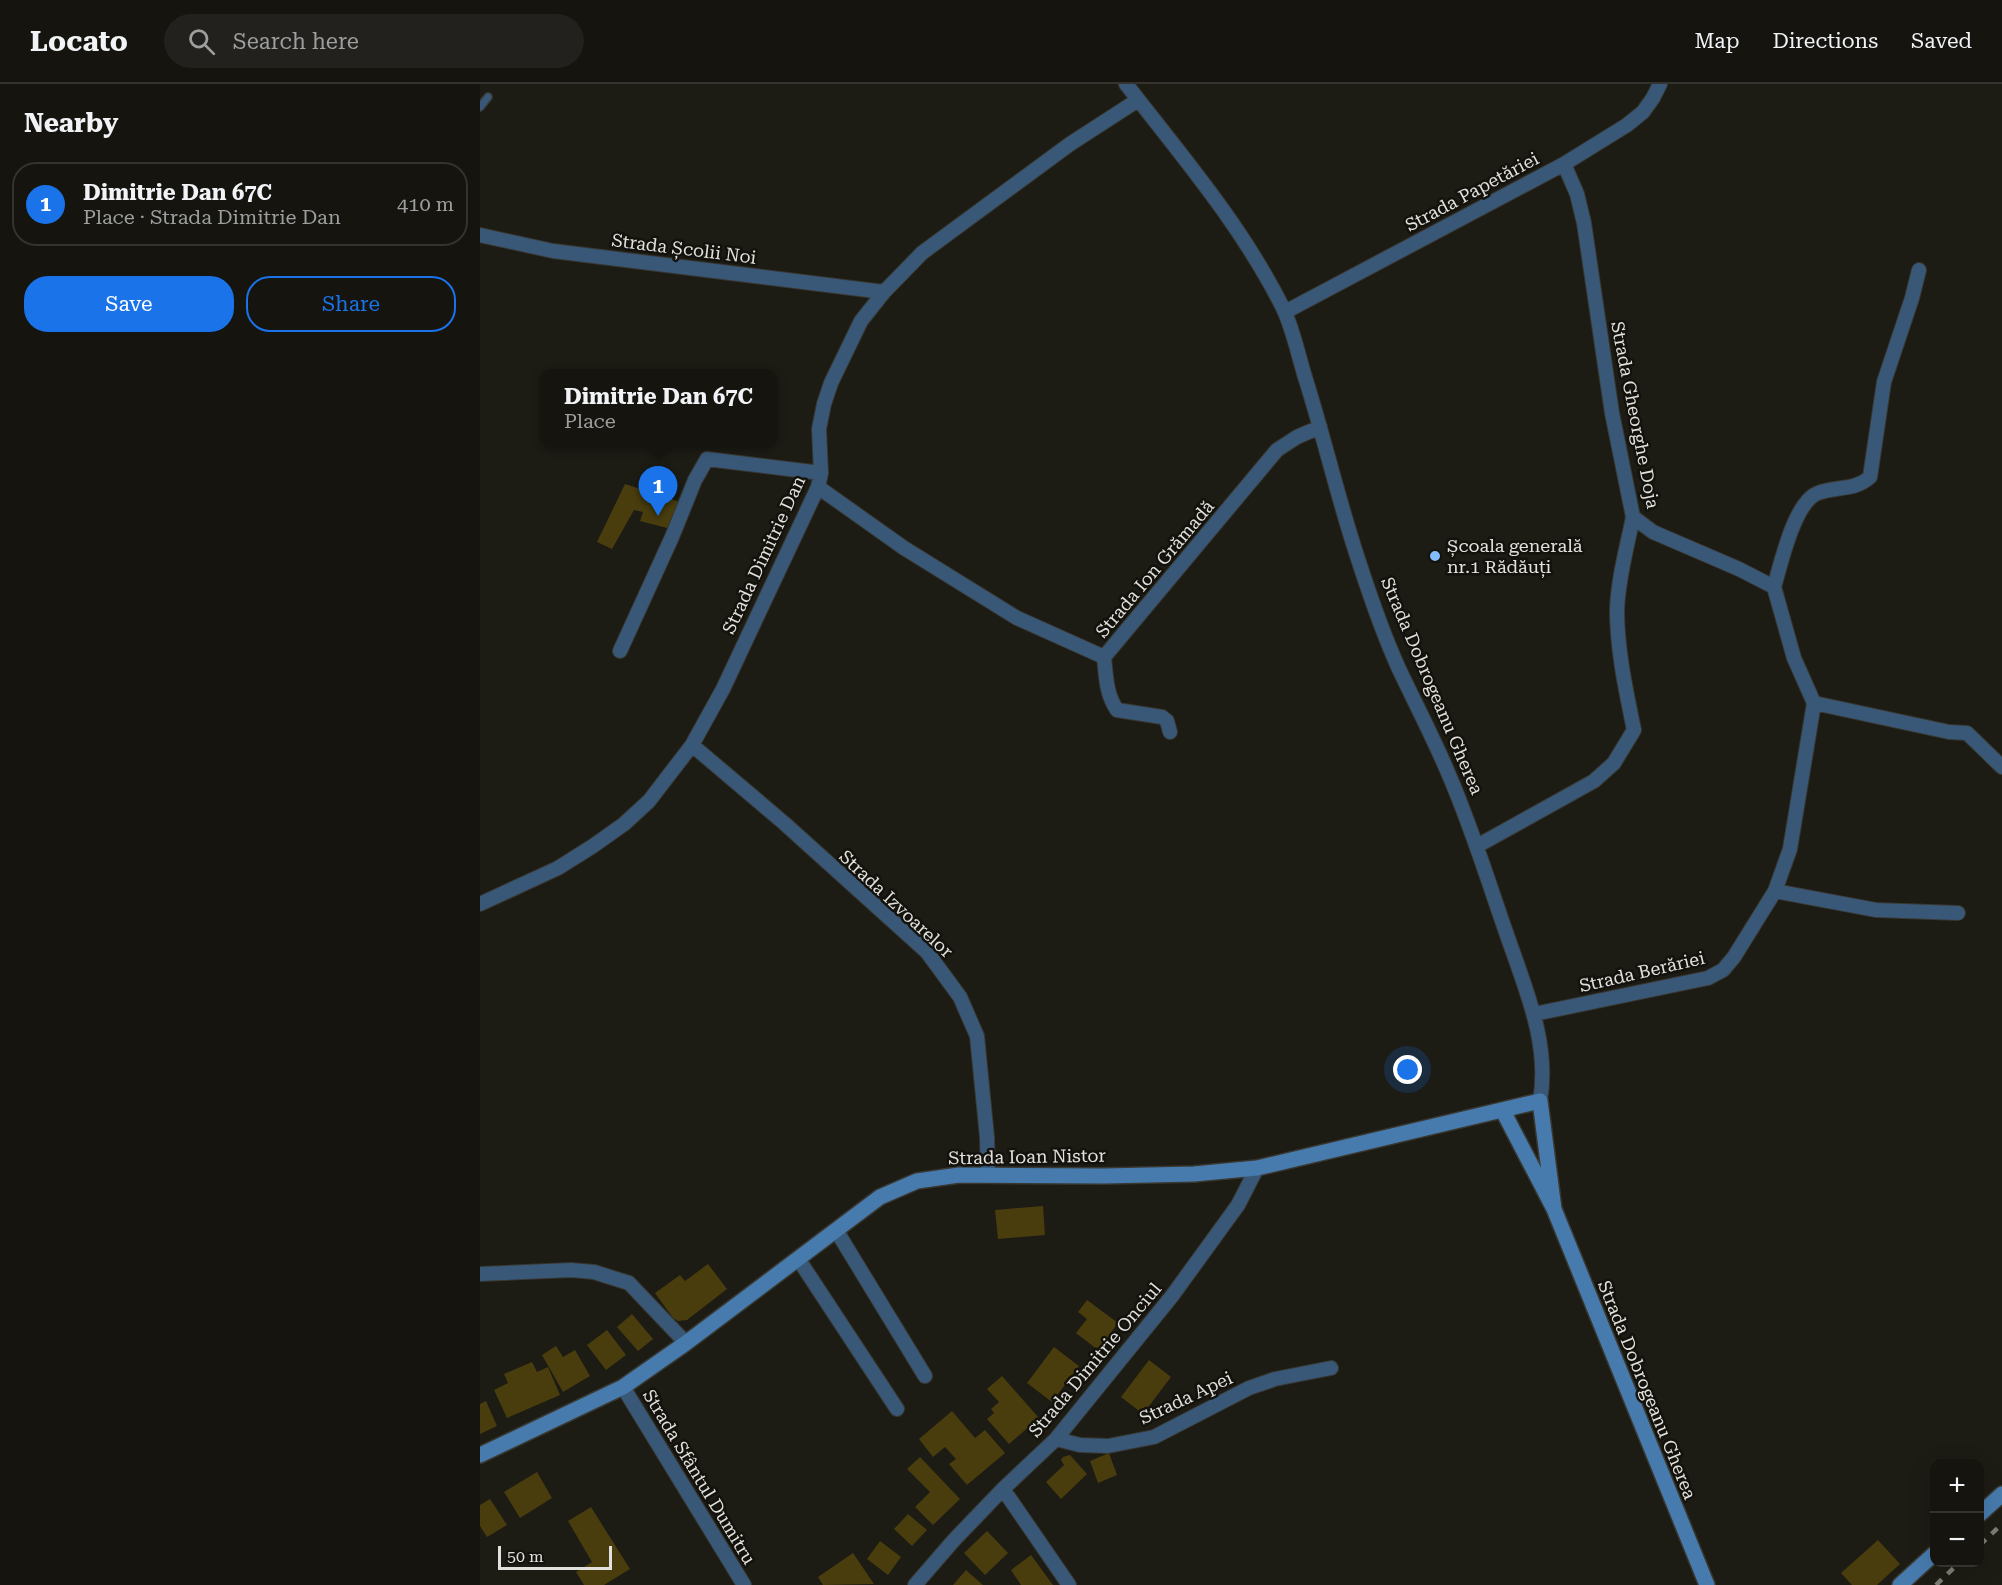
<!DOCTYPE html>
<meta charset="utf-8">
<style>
:root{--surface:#15140f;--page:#22211d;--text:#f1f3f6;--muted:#9d9e9e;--line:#34332f;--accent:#1a73e8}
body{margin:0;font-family:"Roboto Serif",serif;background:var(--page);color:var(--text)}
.controls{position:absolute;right:18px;bottom:18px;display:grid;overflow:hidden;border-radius:12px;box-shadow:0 6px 24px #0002}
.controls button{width:54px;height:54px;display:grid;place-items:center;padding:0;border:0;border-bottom:2px solid var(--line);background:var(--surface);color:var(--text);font:30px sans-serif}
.scale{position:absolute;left:18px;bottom:15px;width:114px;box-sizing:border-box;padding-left:6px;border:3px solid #e2e1dd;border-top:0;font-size:16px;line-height:21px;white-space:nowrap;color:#e2e1dd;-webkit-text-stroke:4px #13120c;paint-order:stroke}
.you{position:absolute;left:928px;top:986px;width:21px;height:21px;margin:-15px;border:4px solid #fff;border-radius:50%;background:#1a73e8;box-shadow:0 0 0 9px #1a73e833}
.badge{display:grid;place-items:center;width:39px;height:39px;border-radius:50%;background:var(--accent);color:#fff;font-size:20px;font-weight:700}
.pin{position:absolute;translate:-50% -50px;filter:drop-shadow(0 2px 3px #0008)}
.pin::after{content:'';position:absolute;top:32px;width:21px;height:18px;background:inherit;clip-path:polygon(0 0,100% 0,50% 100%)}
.popup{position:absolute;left:60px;top:285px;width:237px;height:78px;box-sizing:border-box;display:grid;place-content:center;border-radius:12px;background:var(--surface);filter:drop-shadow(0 2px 4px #0005);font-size:20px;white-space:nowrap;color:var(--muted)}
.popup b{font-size:22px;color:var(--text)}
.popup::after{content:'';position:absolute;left:50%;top:100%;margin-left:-12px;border:12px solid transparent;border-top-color:var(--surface)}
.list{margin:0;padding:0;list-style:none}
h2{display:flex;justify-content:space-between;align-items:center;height:78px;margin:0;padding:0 24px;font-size:26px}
h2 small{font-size:20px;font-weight:400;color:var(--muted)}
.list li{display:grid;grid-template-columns:39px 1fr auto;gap:18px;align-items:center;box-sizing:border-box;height:84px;margin:0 12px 12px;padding:0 12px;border:2px solid var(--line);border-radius:24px}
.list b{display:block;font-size:22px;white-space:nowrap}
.list p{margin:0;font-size:20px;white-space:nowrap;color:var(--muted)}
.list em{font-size:20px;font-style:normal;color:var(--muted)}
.actions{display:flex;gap:12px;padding:18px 24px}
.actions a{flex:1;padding:14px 0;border:2px solid var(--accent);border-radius:24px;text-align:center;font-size:21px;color:var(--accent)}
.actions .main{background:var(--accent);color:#fff}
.icon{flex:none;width:33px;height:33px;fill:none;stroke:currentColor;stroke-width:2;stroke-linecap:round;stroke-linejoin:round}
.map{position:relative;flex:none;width:1522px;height:1501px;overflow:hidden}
header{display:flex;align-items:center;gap:36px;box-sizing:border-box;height:84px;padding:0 30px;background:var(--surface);border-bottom:2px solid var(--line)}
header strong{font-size:28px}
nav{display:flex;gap:33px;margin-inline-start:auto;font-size:21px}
.search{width:420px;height:54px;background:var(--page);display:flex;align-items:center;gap:15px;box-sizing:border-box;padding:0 21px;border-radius:33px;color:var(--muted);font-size:22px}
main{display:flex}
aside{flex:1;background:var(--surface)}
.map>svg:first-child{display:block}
.building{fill:#493d0e}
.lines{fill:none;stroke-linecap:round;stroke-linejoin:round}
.lane-casing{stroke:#383730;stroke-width:10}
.street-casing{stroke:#383730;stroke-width:16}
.secondary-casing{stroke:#383730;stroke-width:18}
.lane{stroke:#395878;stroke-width:7}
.street{stroke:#395878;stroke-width:14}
.secondary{stroke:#477bad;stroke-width:15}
.rail{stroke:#7d7c76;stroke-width:4.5;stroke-dasharray:8 8;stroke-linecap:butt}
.poi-dot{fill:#80bdfa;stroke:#13120c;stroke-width:2}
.labels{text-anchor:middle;stroke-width:5;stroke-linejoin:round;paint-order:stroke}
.street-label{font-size:18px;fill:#e2e1dd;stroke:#13120c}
.poi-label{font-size:18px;fill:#e2e1dd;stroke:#13120c;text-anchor:start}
</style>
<header>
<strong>Locato</strong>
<div class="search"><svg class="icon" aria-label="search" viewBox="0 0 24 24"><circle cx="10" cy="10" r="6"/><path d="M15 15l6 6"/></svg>Search here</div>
<nav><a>Map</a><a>Directions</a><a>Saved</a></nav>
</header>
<main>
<aside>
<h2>Nearby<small></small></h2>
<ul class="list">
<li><span class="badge">1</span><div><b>Dimitrie Dan 67C</b><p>Place · Strada Dimitrie Dan</p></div><em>410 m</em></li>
</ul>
<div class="actions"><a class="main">Save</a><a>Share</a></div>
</aside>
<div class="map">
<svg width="1522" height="1501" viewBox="0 0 1522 1501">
<rect width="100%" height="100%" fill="#1c1b14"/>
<path class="building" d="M145 400 200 418 191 445 160 437 163 428 154 426 132 465 117 458Z
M563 1122 565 1151 518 1155 515 1126Z
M228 1180 247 1205 207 1236 198 1237 193 1234 175 1209 200 1191 205 1197Z
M607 1216 638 1239 618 1266 596 1249 607 1235 598 1228Z
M152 1230 173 1255 158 1267 137 1243Z
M127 1246 146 1271 126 1286 107 1261Z
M76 1262 83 1273 95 1266 110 1292 83 1308 62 1271Z
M574 1263 599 1282 572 1318 547 1299Z
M669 1276 691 1293 663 1330 641 1313Z
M52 1278 57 1288 68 1283 80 1311 27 1334 14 1306 28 1299 24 1290Z
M522 1292 559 1334 529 1360 507 1335 514 1329 511 1325 519 1318 507 1305Z
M6 1317 17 1342 0 1350V1320Z
M472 1327 495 1354 505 1346 525 1369 487 1401 469 1380 476 1375 465 1363 453 1373 439 1355Z
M629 1369 637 1391 618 1399 610 1377Z
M590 1371 607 1390 581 1415 566 1398 584 1381 581 1376 583 1373Z
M440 1373 480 1415 453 1441 435 1423 450 1408 427 1385Z
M57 1388 72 1414 40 1434 24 1408Z
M10 1415 27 1441 7 1453 0 1442V1421Z
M111 1423 150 1485 124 1501H104L96 1488 112 1478 88 1437Z
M428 1430 447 1446 432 1462 414 1445Z
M507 1447 528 1469 505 1491 484 1469Z
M1398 1456 1420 1480 1397 1501H1372L1361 1489Z
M400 1457 421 1473 408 1491 387 1475Z
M373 1469 394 1500 343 1501 338 1493Z
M551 1471 573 1501H541L531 1486Z
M486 1486 503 1501H473Z"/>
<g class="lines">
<g class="lane-casing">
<path id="lane" d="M0 23 8 13"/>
</g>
<g class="street-casing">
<path id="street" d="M646 0C702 72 762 142 803 224 813 245 818 270 825 293 844 353 858 415 878 475 890 512 903 550 919 585 936 621 954 655 969 691 992 744 1009 800 1028 854 1046 906 1070 961 1060 1017
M1084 80 1097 110 1104 139 1132 329 1153 433 1173 448 1259 485 1294 503 1314 574 1334 619 1469 648 1487 649 1522 683
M0 151 73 167 404 208
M805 228 1084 80 1147 41 1163 28 1173 14 1180 0
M338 403 424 464 537 534 624 573 797 366 817 353 840 343
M1294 503C1301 480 1314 418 1338 409 1356 402 1375 407 1390 393L1404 298 1432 214 1439 186
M140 567 192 453 215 396 227 375 341 389
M624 573C626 592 626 610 637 626L682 633 687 637 690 648
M212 661 304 739 447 868 480 913 497 952 507 1053 508 1092
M997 762 1114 697 1134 679 1154 646C1146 607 1137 566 1137 526 1138 495 1147 463 1153 433
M1295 807 1396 826 1478 829
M0 820 78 784 113 762 144 740 169 717 212 661 243 605 338 403 341 389 339 345 344 320 351 299 381 237 404 208 442 169 590 60 658 16
M1054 930 1228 894 1243 886 1254 873 1295 807 1310 765 1334 619
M356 1146 445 1292
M319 1176 417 1325
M0 1190 91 1186 114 1188 149 1199 206 1259
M143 1303 264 1501
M576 1355 600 1361 628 1362 674 1353 769 1304 795 1295 851 1284
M523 1405 589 1501
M435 1501 474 1456 523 1405 576 1355 692 1212 758 1121 777 1084"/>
</g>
<g class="secondary-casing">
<path id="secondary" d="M1023 1027 1074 1125 1227 1501
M0 1371 143 1303 206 1259 400 1113 437 1097 479 1091 624 1092 714 1090 777 1084 1060 1017 1074 1125
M1500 1430 1522 1410
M1420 1501 1454 1470"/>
</g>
<use href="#lane" class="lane"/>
<use href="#street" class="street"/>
<use href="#secondary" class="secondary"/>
<path class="rail" d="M1500 1461 1522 1440
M1456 1501 1480 1478"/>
</g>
<circle class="poi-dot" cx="955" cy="472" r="6"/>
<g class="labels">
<g class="street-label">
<text transform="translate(992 108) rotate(-28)" y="6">Strada Papetăriei</text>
<text transform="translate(204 165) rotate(7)" y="6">Strada Școlii Noi</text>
<text transform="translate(1155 331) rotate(79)" y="6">Strada Gheorghe Doja</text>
<text transform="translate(284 471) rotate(-65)" y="6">Strada Dimitrie Dan</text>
<text transform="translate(675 485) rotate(-50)" y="6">Strada Ion Grămadă</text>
<text transform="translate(952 602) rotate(67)" y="6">Strada Dobrogeanu Gherea</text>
<text transform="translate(416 820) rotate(43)" y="6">Strada Izvoarelor</text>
<text transform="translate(1162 888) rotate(-13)" y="6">Strada Berăriei</text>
<text transform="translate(547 1073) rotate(-1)" y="6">Strada Ioan Nistor</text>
<text transform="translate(615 1276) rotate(-50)" y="6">Strada Dimitrie Onciul</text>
<text transform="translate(1167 1306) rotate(68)" y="6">Strada Dobrogeanu Gherea</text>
<text transform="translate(706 1314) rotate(-25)" y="6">Strada Apei</text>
<text transform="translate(219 1393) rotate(59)" y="6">Strada Sfântul Dumitru</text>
</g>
<g class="poi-label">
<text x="967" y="468">Școala generală<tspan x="967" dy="21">nr.1 Rădăuți</tspan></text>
</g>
</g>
</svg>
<div class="controls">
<button>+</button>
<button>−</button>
</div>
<div class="scale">50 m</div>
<div class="you"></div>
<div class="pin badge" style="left:178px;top:432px">1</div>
<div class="popup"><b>Dimitrie Dan 67C</b>Place</div>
</div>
</main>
